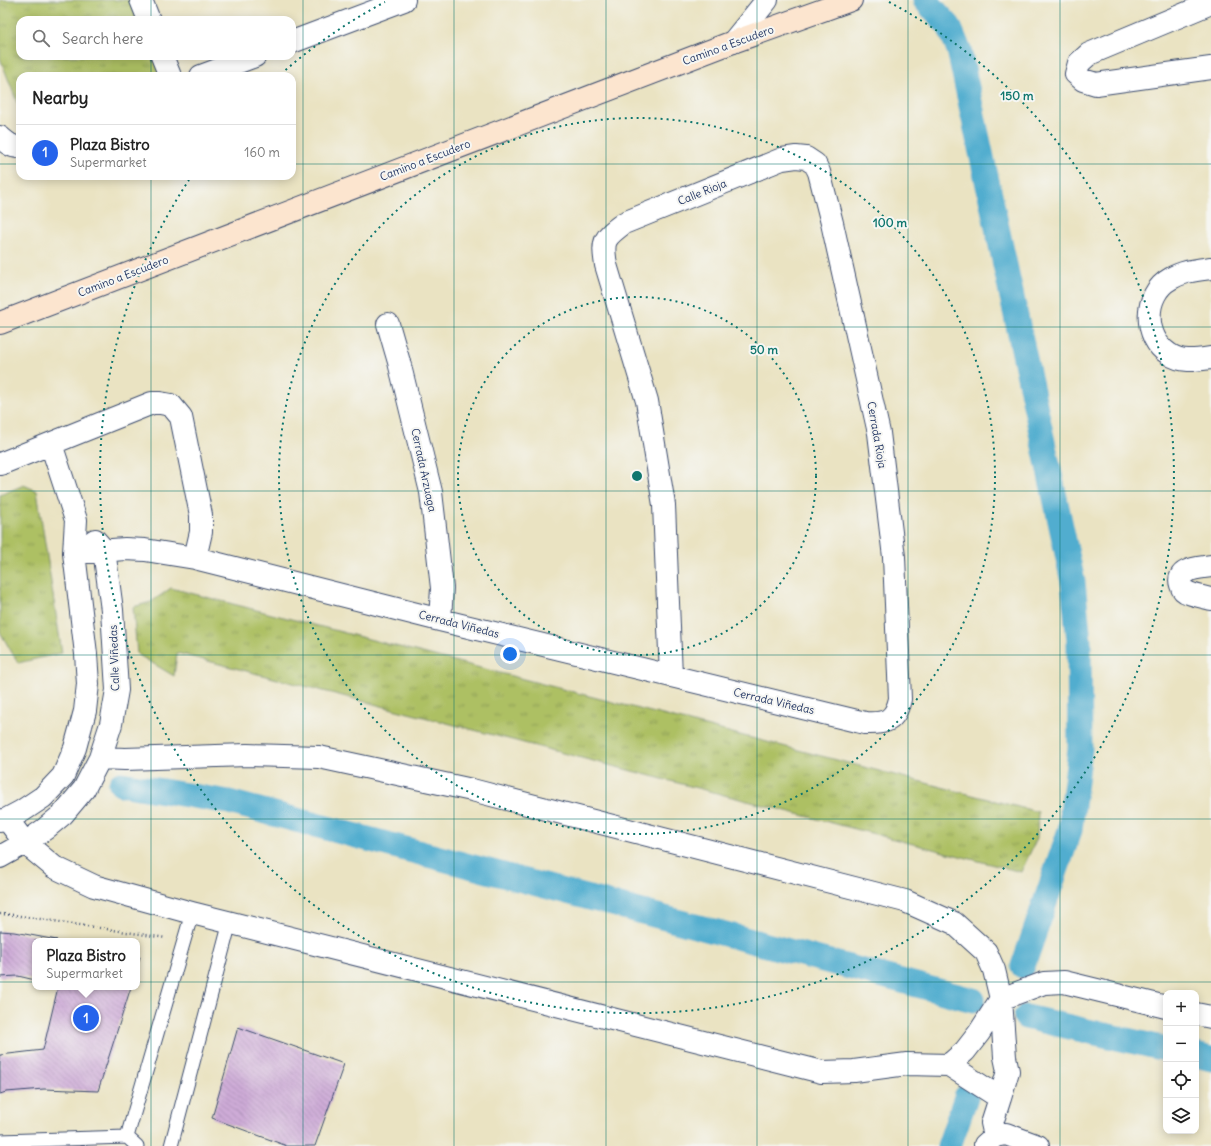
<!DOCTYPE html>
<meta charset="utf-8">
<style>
:root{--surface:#fff;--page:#f2f2f2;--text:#222;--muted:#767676;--line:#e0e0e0;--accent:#2563eb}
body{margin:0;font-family:Delius,sans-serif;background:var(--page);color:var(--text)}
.controls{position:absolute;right:12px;bottom:12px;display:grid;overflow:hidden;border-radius:8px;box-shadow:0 2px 10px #0003}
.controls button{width:36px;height:36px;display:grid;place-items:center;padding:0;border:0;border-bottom:1px solid var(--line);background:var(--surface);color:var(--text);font:20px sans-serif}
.you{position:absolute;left:510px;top:654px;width:14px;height:14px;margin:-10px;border:3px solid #fff;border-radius:50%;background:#1a73e8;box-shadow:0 0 0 6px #1a73e833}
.badge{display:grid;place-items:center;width:26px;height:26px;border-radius:50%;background:var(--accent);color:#fff;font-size:13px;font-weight:700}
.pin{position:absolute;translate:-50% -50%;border:2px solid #fff;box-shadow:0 1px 4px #0006}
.popup{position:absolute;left:32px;top:938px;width:108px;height:52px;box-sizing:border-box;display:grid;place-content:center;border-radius:8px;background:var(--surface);filter:drop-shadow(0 1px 3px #0005);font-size:13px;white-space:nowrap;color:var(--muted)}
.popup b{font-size:15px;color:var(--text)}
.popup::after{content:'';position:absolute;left:50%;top:100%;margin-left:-8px;border:8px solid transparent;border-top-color:var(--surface)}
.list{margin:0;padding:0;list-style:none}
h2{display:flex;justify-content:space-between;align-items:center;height:52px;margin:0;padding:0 16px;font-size:17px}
h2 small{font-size:13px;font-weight:400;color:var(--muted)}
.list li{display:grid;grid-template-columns:26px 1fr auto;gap:12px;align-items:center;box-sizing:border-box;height:56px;padding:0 16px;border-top:1px solid var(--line)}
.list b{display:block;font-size:15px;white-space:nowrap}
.list p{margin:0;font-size:13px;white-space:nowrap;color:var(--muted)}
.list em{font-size:13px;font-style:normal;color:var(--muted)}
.icon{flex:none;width:22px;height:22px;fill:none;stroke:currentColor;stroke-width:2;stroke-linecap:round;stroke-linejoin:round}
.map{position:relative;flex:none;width:1211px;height:1146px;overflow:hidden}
.search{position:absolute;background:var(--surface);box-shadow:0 2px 10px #0003;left:16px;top:16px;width:280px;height:44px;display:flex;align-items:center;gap:10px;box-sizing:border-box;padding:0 14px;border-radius:12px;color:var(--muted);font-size:15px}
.panel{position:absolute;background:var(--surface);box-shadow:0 2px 10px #0003;left:16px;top:72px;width:280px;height:108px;border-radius:12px}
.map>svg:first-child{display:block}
.park{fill:url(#park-tufts);stroke:#647861}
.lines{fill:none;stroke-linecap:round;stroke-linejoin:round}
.canal{stroke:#51adcf;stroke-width:25}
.building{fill:url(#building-back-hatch)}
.lane-casing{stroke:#3a4a6d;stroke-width:15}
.street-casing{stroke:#3a4a6d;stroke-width:24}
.secondary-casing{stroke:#3a4a6d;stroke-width:24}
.path{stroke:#3a4a6d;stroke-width:2.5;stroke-dasharray:1 3;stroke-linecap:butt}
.lane{stroke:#fff;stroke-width:13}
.street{stroke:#fff;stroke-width:22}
.secondary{stroke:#fce5cf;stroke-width:22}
.grid{fill:none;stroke:#0f766e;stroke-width:1;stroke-opacity:0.55}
.ring{fill:none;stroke:#0f766e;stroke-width:2;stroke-dasharray:2 4}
.labels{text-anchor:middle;stroke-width:4;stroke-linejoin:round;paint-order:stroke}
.street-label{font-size:11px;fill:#1b2f5e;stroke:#f6f6f2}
.centre{fill:#0f766e;stroke:#f6f6f2;stroke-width:2}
.ring-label{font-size:12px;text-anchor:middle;font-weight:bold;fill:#0f766e;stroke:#f6f6f2;stroke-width:4;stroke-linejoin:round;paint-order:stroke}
</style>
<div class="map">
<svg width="1211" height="1146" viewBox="0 0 1211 1146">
<defs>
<pattern id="park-tufts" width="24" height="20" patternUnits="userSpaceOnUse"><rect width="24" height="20" fill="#adc064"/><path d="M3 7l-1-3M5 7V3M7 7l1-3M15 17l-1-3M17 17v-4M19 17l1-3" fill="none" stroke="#8c9c56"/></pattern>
<pattern id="building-back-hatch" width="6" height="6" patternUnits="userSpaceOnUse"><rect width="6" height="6" fill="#ceabd7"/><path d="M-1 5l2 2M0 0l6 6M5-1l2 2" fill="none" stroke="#a68cb2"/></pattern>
</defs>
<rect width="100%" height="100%" fill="#f6f6f2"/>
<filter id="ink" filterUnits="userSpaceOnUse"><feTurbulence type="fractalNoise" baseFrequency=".025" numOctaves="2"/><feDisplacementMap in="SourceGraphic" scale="8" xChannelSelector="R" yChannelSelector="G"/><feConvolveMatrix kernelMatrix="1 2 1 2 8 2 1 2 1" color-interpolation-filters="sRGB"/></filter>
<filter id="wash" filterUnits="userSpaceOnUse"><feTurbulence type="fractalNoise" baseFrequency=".012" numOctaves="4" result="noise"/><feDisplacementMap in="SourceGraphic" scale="16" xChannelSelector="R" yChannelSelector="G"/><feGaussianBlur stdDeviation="0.9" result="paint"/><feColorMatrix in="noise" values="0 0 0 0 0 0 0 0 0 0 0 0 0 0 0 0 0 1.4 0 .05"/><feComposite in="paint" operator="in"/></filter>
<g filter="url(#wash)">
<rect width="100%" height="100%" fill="#eae3c2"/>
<path class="park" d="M0 0H137L144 20H20V56H157L165 76H20V110L0 58Z
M24 485 37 491 62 653 18 663 0 632V495Z
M171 588 1038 812 1037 838 1021 872 177 653 174 676 137 654 133 607 151 602Z"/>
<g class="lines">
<path class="canal" d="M925 0 949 26 959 50 1073 582 1079 641 1080 749 1070 830 1023 966
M121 784 229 802 973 1000
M1026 1017 1166 1049
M1196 1055 1211 1059
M949 1146 966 1097"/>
</g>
<g id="blocks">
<path class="building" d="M0 931 14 932 57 940 35 941V980L18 976 0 977Z
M137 957H140L137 966Z
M58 987H131L98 1091 44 1089 6 1092 0 1094V1055L43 1050Z
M238 1027 344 1064 315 1146H287L212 1118Z"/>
</g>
</g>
<g filter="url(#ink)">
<use href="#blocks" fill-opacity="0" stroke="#3a4a6d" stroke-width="1"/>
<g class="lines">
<g class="lane-casing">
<path id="lane" d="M127 1137 192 913
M0 1141 127 1137 137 1146
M171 1146 230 922"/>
</g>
<g class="street-casing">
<path id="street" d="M141 0 149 20
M1211 3 1089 54 1079 63 1076 74 1083 80 1096 84 1211 68
M292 42 404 0
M733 42 767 0
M162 56 170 76
M201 76 255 56
M0 137C6 142 12 148 20 147
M1211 268C1196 270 1183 271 1170 279 1143 294 1143 338 1169 354 1182 363 1197 360 1211 358
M388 324 399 362 431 492 442 588 440 620
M0 464 152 403H160L171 405 181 417 201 515V532L195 558
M74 553 125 549 145 550 195 558 440 620 865 723C886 724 895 721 900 699L894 557 879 433 832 223 819 172 815 164 806 158 796 157 782 159 624 223C604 238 602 240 606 265L647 401 664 505 671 676
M1211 566C1201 568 1175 568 1181 585 1182 589 1185 592 1189 593 1196 596 1204 597 1211 599
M100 758 125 759 247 755 319 757 472 790 905 901 954 923 986 952 994 970 1001 999 1005 1057 1008 1071 1000 1098
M7 819 25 843 54 867 94 886 192 913 822 1072 854 1071 907 1064 949 1065 1000 1098 992 1123 995 1136
M0 821 7 819 22 811 43 797 63 776 75 748 85 711 88 684 86 654 74 553 76 520 51 444
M0 857 25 843 45 829 63 814 84 789 100 758 111 724 117 690 112 610 104 550 95 540
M1196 1014 1211 1017
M949 1065 965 1051 979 1033 1001 999 1044 983 1064 982 1166 1007
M985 1145 995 1136 1006 1134 1038 1146"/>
</g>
<g class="secondary-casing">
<path id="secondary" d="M0 323 733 42 851 0"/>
</g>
<path class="path" d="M0 914 14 915 166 938"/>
<use href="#lane" class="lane"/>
<use href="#street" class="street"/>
<use href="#secondary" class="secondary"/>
</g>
</g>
<path class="grid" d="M151 0V20M303 0V1146M454 0V1146M606 0V1146M757 0V1146M908 0V1146M1060 0V1146M151 56V76M0 164H20M292 164H1211M151 176V1146M0 327H1211M0 491H1211M0 655H1211M0 819H1211M0 982H1211"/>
<g class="ring">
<circle cx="637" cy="476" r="179"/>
<circle cx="637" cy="476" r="358"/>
<path d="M281 74A537 537 0 0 1 385 2M889 2A537 537 0 1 1 189 180"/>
</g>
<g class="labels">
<g class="street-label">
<text transform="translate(728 45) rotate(-20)" y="4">Camino a Escudero</text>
<text transform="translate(425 160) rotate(-21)" y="4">Camino a Escudero</text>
<text transform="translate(702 192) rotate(-22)" y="4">Calle Rioja</text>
<text transform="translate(123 276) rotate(-21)" y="4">Camino a Escudero</text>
<text transform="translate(877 435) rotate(80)" y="4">Cerrada Rioja</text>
<text transform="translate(424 470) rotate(78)" y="4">Cerrada Arzuaga</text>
<text transform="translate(459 624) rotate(14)" y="4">Cerrada Viñedas</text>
<text transform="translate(114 658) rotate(-92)" y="4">Calle Viñedas</text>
<text transform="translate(774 701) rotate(13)" y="4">Cerrada Viñedas</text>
</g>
</g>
<circle cx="637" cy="476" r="6" class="centre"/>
<g class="ring-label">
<text x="1017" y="100">150 m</text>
<text x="890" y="227">100 m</text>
<text x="764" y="354">50 m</text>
</g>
</svg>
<div class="controls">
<button>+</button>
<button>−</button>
<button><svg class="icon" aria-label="locate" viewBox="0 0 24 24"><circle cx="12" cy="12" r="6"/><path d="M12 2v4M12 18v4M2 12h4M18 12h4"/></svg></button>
<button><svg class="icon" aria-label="layers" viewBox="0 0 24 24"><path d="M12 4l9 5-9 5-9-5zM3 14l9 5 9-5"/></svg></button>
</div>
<div class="you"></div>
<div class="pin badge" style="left:86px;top:1018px">1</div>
<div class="popup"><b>Plaza Bistro</b>Supermarket</div>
<div class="search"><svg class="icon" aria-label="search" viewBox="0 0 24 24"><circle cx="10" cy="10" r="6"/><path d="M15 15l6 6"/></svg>Search here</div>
<section class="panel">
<h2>Nearby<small></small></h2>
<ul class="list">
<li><span class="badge">1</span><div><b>Plaza Bistro</b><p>Supermarket</p></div><em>160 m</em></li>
</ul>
</section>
</div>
